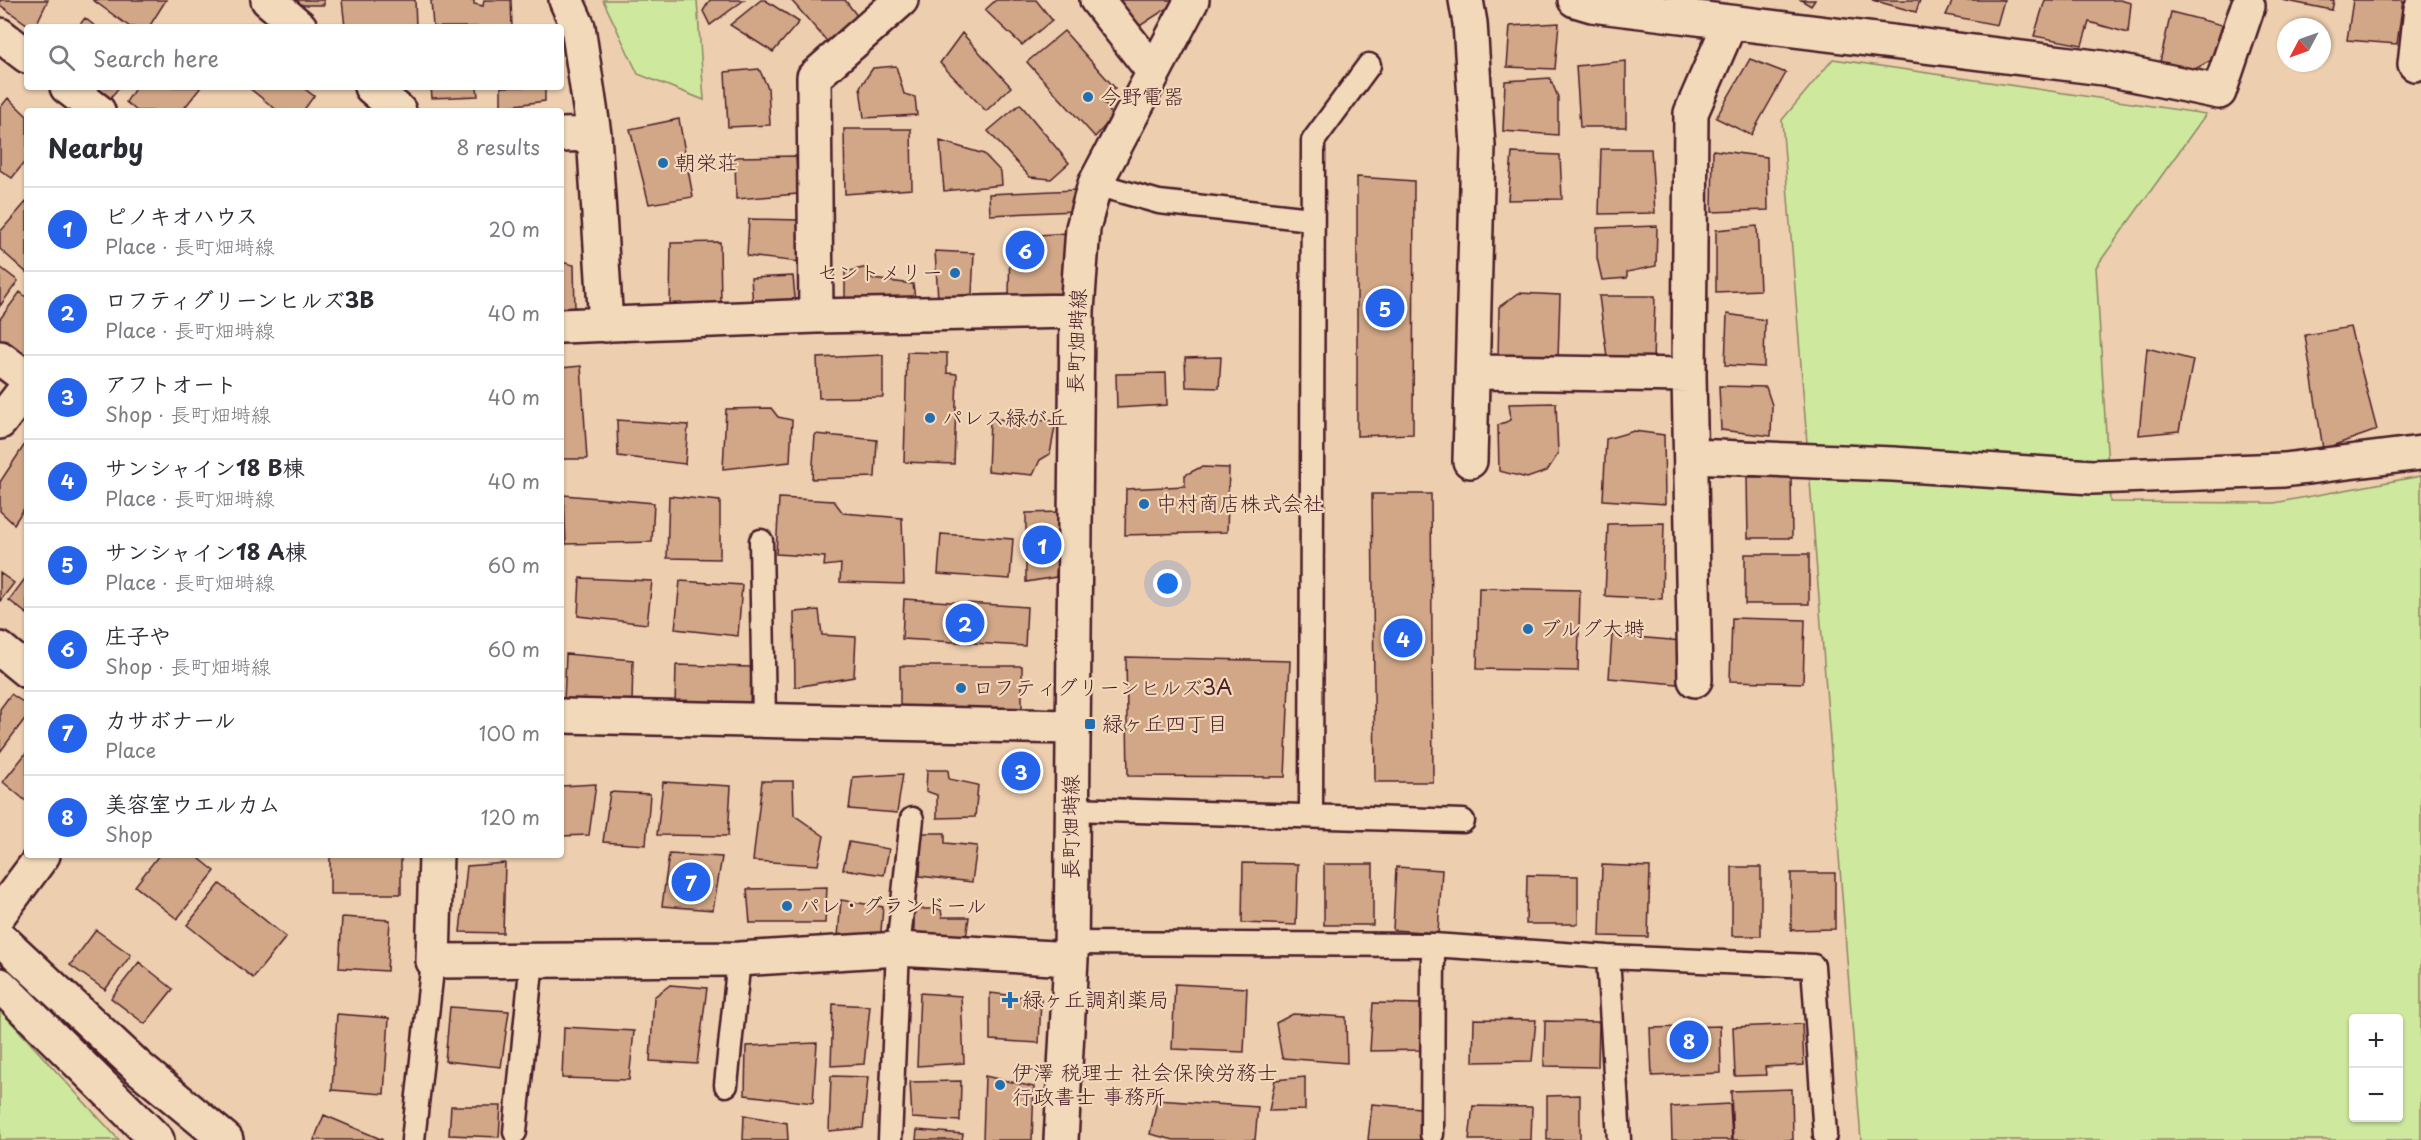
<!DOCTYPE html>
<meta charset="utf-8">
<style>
:root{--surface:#fff;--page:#f7f7f7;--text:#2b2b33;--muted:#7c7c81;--line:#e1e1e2;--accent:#2563eb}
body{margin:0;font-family:"Playpen Sans","Klee One",sans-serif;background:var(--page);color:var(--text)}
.controls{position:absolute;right:18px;bottom:18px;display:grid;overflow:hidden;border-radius:6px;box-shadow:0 2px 4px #0004}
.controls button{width:54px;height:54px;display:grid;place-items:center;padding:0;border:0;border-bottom:2px solid var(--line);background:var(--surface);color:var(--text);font:30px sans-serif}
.compass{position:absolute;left:2277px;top:18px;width:54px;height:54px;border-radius:50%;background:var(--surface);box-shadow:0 2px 4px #0004;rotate:229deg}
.you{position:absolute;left:1168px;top:584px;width:21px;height:21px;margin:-15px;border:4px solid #fff;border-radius:50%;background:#1a73e8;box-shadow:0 0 0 9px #1a73e833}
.badge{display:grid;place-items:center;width:39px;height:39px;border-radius:50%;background:var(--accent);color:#fff;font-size:20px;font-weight:700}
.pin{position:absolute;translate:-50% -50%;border:3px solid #fff;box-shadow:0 2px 6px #0006}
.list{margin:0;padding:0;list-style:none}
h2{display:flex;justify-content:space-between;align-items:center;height:78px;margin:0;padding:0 24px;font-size:26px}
h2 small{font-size:20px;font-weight:400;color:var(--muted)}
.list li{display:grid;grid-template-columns:39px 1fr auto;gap:18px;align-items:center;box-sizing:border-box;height:84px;padding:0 24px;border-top:2px solid var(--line)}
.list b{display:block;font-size:22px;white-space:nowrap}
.list p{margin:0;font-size:20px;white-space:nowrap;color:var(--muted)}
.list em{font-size:20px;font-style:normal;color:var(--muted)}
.icon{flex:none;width:33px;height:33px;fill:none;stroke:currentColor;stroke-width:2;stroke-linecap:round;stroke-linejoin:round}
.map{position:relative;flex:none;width:2421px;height:1140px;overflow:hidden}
.search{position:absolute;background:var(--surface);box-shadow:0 2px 4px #0004;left:24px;top:24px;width:540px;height:66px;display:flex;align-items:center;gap:15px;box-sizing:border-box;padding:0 21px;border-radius:6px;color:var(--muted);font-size:22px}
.panel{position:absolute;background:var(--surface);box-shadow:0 2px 4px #0004;left:24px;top:108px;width:540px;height:750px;border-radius:6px}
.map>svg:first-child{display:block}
.green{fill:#cee89e;stroke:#8c8464;stroke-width:1.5;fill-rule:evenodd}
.building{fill:#d1a787;stroke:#4a1f2b;stroke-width:1.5}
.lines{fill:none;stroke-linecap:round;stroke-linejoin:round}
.service-casing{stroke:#4a1f2b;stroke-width:27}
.minor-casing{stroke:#4a1f2b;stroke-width:38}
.service{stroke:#f2d9ba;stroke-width:22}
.minor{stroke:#f2d9ba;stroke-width:33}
.poi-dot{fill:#1f6fb2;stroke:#f2d9ba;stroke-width:2}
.labels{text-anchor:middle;stroke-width:4.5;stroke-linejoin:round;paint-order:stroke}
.poi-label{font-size:21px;fill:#4a1f2b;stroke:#f2d9ba;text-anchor:start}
.street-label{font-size:21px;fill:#4a1f2b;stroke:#f2d9ba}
</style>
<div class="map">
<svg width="2421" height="1140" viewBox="0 0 2421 1140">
<rect width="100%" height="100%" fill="#edceae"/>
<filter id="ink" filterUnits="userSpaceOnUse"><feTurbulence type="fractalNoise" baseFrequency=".0167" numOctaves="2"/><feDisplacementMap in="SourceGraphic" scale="12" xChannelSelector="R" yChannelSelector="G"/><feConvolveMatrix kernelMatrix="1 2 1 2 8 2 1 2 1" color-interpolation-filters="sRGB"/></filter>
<g filter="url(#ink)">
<path class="green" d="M603 0H697L704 100 638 74Z
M1833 59 2206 114 2096 267 2110 502 2274 503 2421 476V1140H1861L1782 120ZM2354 1018H2398V1118H2354Z
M0 1010 119 1140H0Z"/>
<path class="building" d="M0 0H48L35 27H31L0 5Z
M93 0H166L149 27H130Z
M293 0H324V5H299Z
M342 0H415L416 27H345Z
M431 0H474V4L483 6 484 0H511L512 27H433Z
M710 0H744L710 25 703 11Z
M761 0H765L799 22 773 52 730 25Z
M791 0H845L861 21 832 47Z
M996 0H1036L1052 20 1022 45 985 10Z
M1113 0H1173L1175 3 1135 29Z
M1801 0H1815L1811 6Z
M1872 0H1920L1916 12Z
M1953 0H2004L1997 25 1946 15Z
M2045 0H2120L2131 3 2128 33 2089 22 2082 45 2034 36Z
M2282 0H2334L2332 10Z
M2353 0H2403L2397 44 2347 40Z
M2171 12 2222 25 2217 57 2188 73 2160 62Z
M85 18 96 27H78Z
M1559 23 1555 69 1507 67 1510 26Z
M1064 31 1115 88 1103 100 1113 117 1095 137 1027 62Z
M962 33 1011 87 986 111 940 63Z
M1750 59 1786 73 1751 135 1716 118Z
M1626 61V127H1580L1576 66Z
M896 66 904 94 915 97 917 115 864 118 860 87 873 68Z
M759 69 768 88 770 125 728 127 725 72Z
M1550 78 1558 97V135L1503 131 1505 81Z
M95 87H119L110 99Z
M136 87H201L182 111H137L126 102Z
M248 87H302L314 96 303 111H278Z
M431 87H477L478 96 432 98Z
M501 87H545V101L501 107Z
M8 98 27 116V159L12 178 0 170V108Z
M1020 104 1069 163 1051 179 1030 177 988 131Z
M679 119 693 197 649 204 630 129Z
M844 129H911L912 189 845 194Z
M940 141 984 154 1001 172 1002 185 944 191Z
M1601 149H1651L1655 213 1599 214Z
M1713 150 1767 157 1768 210 1712 212Z
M1512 153 1560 155 1562 199 1508 200Z
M796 156 798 194 736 199 735 157Z
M1357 177 1414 181 1413 434 1357 436Z
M1075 190V211L990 215 989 194Z
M27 201V273L0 249V232Z
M749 219 800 220V262L747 256Z
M1657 226 1656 266 1627 272V278L1602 280 1597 258V228Z
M1757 226 1760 290 1716 292V230Z
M1067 233 1069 284 1054 300 1009 298 1010 237Z
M720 242 721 307 670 306 671 243Z
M935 251 974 253 972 294 938 299Z
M561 262 574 265 575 311H561Z
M0 267 18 281 0 306Z
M868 267 872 279 913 284 916 305 845 307V272Z
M793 276 796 308 753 306 751 278Z
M20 292 27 298V364L0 343V319Z
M1519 293 1560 295 1558 359 1498 362 1499 307Z
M1599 296H1655L1653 363 1607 357Z
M1727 314 1765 320 1764 367 1725 365Z
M2350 327 2377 430 2323 449 2305 335Z
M2147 348 2193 360 2179 431 2139 435Z
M907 352 947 353V373L957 374 954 464 904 462Z
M883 355V397L819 398 817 358Z
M1221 357 1219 388 1186 387 1185 358Z
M581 366 587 459H561V368Z
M1166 373 1167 405 1117 408 1116 374Z
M1719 386 1766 387 1772 405 1771 436 1721 430Z
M1556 403 1558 454 1547 471 1527 478 1499 471 1498 425 1511 420 1509 404Z
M771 408 778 417 792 420 790 462 723 469 726 409Z
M990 419 1056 421 1050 454 1040 460 1033 475 988 471Z
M617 420 688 425 685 464 618 456Z
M1634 431 1664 435 1665 504 1603 500 1606 439Z
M815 434 877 440 875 477 812 479Z
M27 441V504L14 524 0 511V482Z
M1201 467 1229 468 1227 532 1125 535 1126 489 1185 486V475Z
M1791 476 1792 538H1748L1747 477Z
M1372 494H1431L1433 782H1375Z
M564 495 654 503 652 542 566 544Z
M669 496 720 501V559L667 558Z
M779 498 834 501 843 513 902 518 904 584 840 582 841 564 824 566 825 557 776 554Z
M1061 512 1056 577 1026 582V513Z
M1664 523 1662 599 1605 596 1608 524Z
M941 534 1013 539 1010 579 938 574Z
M1745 554H1809V604H1745Z
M0 573 14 583 0 601Z
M27 576V614L9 600Z
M580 578 652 581 647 624 578 616Z
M680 581 742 585 738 636 675 629Z
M1479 588 1580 590 1578 671 1477 669Z
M904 599 1027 607 1025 646 902 639Z
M819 610 822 635 856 637 854 677 795 687 794 612Z
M1732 618 1805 620 1803 683 1730 681Z
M1612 635 1682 641 1677 684 1609 678Z
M566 654 633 660 632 704 564 702Z
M1126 657 1290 661 1285 777 1128 776Z
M676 665 751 667 750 709 675 707Z
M900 666H1022V710H900Z
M11 694 27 705V716L0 752V709Z
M27 752V802L3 782Z
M927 770H948L949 779 978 785 975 817 937 818V795L926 791Z
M903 774 897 813 849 809 853 777Z
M762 781H793L794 815 824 836 818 865 753 861Z
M663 782 731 786 728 836 657 835Z
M596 784 589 835 561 836V786Z
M610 792 650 794 646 845 603 842Z
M922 833H945V843L977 846 972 882 920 876Z
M849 842 889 849 884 875 843 869Z
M669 854 722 857 713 910 662 906Z
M159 855H195L215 871 177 919 135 886Z
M330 855H401V894H330Z
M505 863 503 933 460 932 467 866Z
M1243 863 1298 864 1296 925 1242 923Z
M1324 864H1373V925H1324Z
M1602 865 1650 867 1648 937 1600 936Z
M1396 867 1442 870 1438 933 1393 930Z
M1732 867H1761V936H1732Z
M1791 873H1835V929L1791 930Z
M1527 875 1578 876V924H1526Z
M220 884 286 937 253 978 187 925Z
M827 887 825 923H750L747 889Z
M841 900 883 907 880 943 838 937Z
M914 909H941L942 917H969L965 945 914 940Z
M342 917 390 920 387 971 339 968Z
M96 930 131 955 105 990 70 965Z
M139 962 173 989 145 1024 111 998Z
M1175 984 1247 988 1244 1052 1172 1049Z
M670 985 707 988 697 1064 650 1061 654 997Z
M920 993 961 996 964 1063 917 1066Z
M990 993 1041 999 1039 1043 990 1040Z
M1373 1003 1422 1004 1421 1050 1370 1051Z
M833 1004 870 1006 864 1064 831 1066Z
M450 1007 509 1011 501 1067 445 1061Z
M337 1014 389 1018 384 1094 332 1090Z
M1293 1014 1346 1017 1347 1063 1282 1058 1276 1023Z
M1474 1019 1536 1020 1532 1061 1473 1062Z
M1545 1021 1599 1022 1598 1067 1544 1066Z
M1802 1024 1804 1065 1765 1067 1766 1075 1735 1076 1733 1027Z
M1720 1026 1721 1073 1652 1076 1650 1028Z
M564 1027 634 1031 629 1080 562 1078Z
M817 1043 813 1103 745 1095 746 1046Z
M831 1076 868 1077 863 1128 829 1131Z
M985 1076 1034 1087 1032 1140H983Z
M1305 1077V1110L1269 1111 1275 1080Z
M961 1081 960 1121 912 1118 910 1082Z
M1792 1089 1793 1140H1733L1731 1091Z
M1580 1095V1140H1547V1096Z
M1157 1100 1258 1107 1255 1140H1174L1150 1134Z
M1372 1104 1420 1108V1140H1368Z
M1730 1104 1732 1140H1672L1671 1107Z
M451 1106H501L499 1137 449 1135Z
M1473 1106 1532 1107 1531 1140H1469Z
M324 1115 383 1140H314Z
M744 1115 787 1123 788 1140H743Z
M917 1130 963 1134 962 1140H916Z"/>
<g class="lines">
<g class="service-casing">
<path id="service" d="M1095 184 1159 202 1311 219
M761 541 764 721
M1071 809 1463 821
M1311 815 1313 141 1369 65
M1071 943 1433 945 1608 957 1813 966 1825 1135
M1608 957 1619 1140
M726 1085 739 959
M515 1132 532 959
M1432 1134 1433 945
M413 1140 433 961
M890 1140 898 949 912 819"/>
</g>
<g class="minor-casing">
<path id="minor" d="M268 0 300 27
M566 0 578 27 594 134 606 325
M1097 0 1153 71
M1466 0 1470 23 1478 146 1470 461
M1575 0 1592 5 2103 68 2219 92 2248 6
M0 35 27 56
M2415 64 2421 9
M67 87 98 111
M371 87 399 111
M561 135 594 134
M816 316 814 77 901 0
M561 326 816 316 1077 311
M0 358 27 378
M1473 372 1689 375
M0 422 27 387
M1691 456 1893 464 2092 477 2284 470 2421 453
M0 649 27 671
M1695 680 1689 375 1691 113 1730 23
M561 716 1072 727
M436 855 433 961 739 959 898 949 1071 959
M0 913 43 855
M0 938 139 1068 226 1140
M0 985 157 1140
M1061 1140 1071 959 1077 311 1083 228 1095 184 1192 0"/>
</g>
<use href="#service" class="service"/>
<use href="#minor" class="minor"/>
</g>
</g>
<g class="poi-dot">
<circle cx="1088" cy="97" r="6"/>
<circle cx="663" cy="163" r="6"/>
<circle cx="955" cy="273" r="6"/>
<circle cx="930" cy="418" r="6"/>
<circle cx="1144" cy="504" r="6"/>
<circle cx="1528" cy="629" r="6"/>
<circle cx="961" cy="688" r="6"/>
<rect x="1084" y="718" width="12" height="12" rx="3"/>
<circle cx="787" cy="906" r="6"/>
<path d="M1007 991h6v6h6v6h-6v6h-6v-6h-6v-6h6z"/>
<circle cx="1000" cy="1085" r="6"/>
</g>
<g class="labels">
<g class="poi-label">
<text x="1100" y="104">今野電器</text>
<text x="675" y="170">朝栄荘</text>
<text x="943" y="280" text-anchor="end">セントメリー</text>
<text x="942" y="425">パレス緑が丘</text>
<text x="1156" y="511">中村商店株式会社</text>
<text x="1540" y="636">ブルグ大塒</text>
<text x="973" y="695">ロフティグリーンヒルズ3A</text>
<text x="1102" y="731">緑ヶ丘四丁目</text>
<text x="799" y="913">パレ・グランドール</text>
<text x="1022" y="1007">緑ヶ丘調剤薬局</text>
<text x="1012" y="1080">伊澤 税理士 社会保険労務士<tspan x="1012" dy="24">行政書士 事務所</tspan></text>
</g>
<g class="street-label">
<text transform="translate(1077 341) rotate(-88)" y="7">長町畑塒線</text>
<text transform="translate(1071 827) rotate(-90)" y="7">長町畑塒線</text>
</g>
</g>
</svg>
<div class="controls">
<button>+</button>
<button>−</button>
</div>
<svg class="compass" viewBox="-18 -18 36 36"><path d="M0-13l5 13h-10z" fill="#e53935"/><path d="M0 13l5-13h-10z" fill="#7c7c81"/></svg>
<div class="you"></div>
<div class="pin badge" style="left:1042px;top:545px">1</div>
<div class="pin badge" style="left:965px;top:623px">2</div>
<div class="pin badge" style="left:1021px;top:771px">3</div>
<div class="pin badge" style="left:1403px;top:638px">4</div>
<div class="pin badge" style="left:1385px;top:308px">5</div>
<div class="pin badge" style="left:1025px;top:250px">6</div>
<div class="pin badge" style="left:691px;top:882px">7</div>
<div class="pin badge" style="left:1689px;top:1040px">8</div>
<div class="search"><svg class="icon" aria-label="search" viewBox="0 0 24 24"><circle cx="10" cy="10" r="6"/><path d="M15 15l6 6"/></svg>Search here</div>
<section class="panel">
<h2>Nearby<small>8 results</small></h2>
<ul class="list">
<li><span class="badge">1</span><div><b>ピノキオハウス</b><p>Place · 長町畑塒線</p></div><em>20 m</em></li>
<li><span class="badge">2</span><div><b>ロフティグリーンヒルズ3B</b><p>Place · 長町畑塒線</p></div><em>40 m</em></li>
<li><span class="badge">3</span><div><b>アフトオート</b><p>Shop · 長町畑塒線</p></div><em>40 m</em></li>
<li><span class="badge">4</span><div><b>サンシャイン18 B棟</b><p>Place · 長町畑塒線</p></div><em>40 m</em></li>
<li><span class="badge">5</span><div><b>サンシャイン18 A棟</b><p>Place · 長町畑塒線</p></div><em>60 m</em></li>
<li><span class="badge">6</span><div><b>庄子や</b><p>Shop · 長町畑塒線</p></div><em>60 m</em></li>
<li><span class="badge">7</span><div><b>カサボナール</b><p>Place</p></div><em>100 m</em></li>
<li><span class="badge">8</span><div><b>美容室ウエルカム</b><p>Shop</p></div><em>120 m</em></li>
</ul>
</section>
</div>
